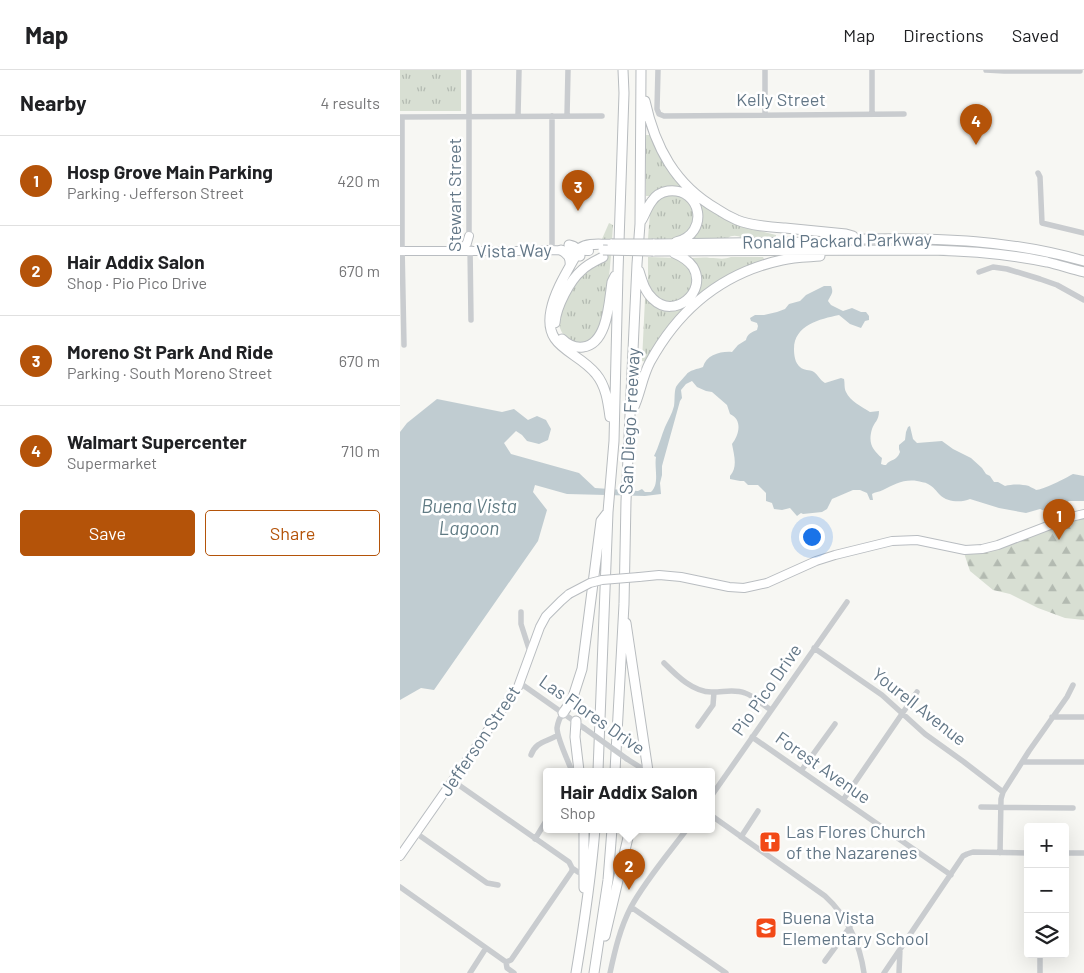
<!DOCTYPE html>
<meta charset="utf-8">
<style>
:root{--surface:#fff;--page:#f2f2f2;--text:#202124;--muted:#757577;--line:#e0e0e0;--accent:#b45309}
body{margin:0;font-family:Barlow,sans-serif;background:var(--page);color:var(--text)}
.controls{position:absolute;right:15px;bottom:15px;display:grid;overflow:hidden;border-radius:5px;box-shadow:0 5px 20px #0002}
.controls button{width:45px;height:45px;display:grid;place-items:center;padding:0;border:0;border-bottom:1px solid var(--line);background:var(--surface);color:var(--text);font:25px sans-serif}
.you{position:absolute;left:411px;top:466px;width:18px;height:18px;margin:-12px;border:4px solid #fff;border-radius:50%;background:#1a73e8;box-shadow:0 0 0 8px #1a73e833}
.badge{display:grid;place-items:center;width:32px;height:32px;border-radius:50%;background:var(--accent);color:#fff;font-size:16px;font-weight:700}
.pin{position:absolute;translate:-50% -41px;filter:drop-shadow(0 1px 2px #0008)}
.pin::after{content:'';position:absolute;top:26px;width:18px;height:15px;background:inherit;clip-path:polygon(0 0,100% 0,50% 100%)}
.popup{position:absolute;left:143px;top:698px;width:172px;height:65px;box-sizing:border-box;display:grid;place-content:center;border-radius:5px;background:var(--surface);filter:drop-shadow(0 1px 4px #0005);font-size:16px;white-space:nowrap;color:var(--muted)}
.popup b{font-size:19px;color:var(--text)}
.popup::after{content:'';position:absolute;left:50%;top:100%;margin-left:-10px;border:10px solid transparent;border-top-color:var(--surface)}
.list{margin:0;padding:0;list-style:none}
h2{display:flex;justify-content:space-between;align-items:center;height:65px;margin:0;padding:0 20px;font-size:21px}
h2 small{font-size:16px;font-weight:400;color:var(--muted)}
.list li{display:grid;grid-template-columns:32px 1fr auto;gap:15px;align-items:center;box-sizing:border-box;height:90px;padding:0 20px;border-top:1px solid var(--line)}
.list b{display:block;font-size:19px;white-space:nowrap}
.list p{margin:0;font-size:16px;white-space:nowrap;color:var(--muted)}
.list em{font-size:16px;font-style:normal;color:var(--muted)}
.actions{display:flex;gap:10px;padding:15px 20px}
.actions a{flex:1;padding:11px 0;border:1px solid var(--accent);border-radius:5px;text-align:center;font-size:18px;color:var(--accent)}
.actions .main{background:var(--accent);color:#fff}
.icon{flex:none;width:28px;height:28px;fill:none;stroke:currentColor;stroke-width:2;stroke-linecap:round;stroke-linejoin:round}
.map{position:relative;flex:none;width:684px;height:903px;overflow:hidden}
header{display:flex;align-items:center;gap:30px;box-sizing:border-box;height:70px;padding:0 25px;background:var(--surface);border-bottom:1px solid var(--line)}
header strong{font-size:24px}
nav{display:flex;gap:28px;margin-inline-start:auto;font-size:18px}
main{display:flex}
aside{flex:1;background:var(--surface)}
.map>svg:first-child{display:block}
.grass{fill:url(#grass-tufts)}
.forest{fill:url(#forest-firs)}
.water{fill:#c0ccd1}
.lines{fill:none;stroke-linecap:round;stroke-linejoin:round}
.major-casing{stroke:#b9bdc1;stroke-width:10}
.highway-casing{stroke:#b8bcbf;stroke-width:11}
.minor{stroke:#c9cccf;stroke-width:5.5}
.major{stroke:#fff;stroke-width:8}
.highway{stroke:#fff;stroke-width:9}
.major-bridge-casing{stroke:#b9bdc1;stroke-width:10;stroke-linecap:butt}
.highway-bridge-casing{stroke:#b8bcbf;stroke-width:11;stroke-linecap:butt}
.minor-bridge{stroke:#c9cccf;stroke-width:5.5}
.major-bridge{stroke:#fff;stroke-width:8}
.highway-bridge{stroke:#fff;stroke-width:9}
.labels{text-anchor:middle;stroke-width:5;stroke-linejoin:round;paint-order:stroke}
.street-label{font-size:18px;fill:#637787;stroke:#fff}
.poi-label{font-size:18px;fill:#637787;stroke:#fff;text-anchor:start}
.water-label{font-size:19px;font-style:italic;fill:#5f7a83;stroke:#fff}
</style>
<header>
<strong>Map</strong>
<nav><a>Map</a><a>Directions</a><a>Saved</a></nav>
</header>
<main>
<aside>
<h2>Nearby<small>4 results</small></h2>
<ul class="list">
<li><span class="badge">1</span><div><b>Hosp Grove Main Parking</b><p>Parking · Jefferson Street</p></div><em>420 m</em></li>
<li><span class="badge">2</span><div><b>Hair Addix Salon</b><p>Shop · Pio Pico Drive</p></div><em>670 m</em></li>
<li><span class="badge">3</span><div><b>Moreno St Park And Ride</b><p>Parking · South Moreno Street</p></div><em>670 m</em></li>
<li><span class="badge">4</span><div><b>Walmart Supercenter</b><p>Supermarket</p></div><em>710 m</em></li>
</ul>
<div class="actions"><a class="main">Save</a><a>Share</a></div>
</aside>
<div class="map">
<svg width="684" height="903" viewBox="0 0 684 903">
<defs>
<pattern id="grass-tufts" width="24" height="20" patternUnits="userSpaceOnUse" patternTransform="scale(1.25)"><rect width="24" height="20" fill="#d8dfd3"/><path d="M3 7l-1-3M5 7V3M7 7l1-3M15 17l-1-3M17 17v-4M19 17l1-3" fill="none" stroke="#b3bab1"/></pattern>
<pattern id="forest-firs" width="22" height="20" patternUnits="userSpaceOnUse" patternTransform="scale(1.25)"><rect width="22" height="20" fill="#d8dfd3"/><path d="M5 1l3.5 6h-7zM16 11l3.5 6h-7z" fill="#b3bab1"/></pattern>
</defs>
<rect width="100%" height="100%" fill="#f7f7f3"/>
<path class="grass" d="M0 0H61V41H0Z
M245 65H251L283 116 281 119 251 126H246Z
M267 124H280L293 135V156L279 168 268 170 248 169 250 142 254 132Z
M300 132 341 156 376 165V167L342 168C338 165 331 165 328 168L292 169 298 134Z
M209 153 213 155C211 184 210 213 203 242 202 248 202 255 199 261 197 263 194 268 191 270 180 277 164 271 160 258 155 243 174 210 186 201 190 198 195 196 200 193L205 170 202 169Z
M248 187 276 188C289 192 292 203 293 215L284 230 265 233 253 226 248 214Z
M331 187H363L364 189 363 191 278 245 263 264 246 292 242 291 245 229 246 227 280 237 298 204 292 188C298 188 304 187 310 188 318 188 323 190 331 187Z"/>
<path class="forest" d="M684 446V550L665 548 638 538 610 524 593 520 570 501 564 483Z"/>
<path class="water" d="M424 216H431C434 223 431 224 428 231L431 235 443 241 452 238 461 242H466L469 246V250L465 251 461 258 450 254 439 245C420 249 394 255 394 279 394 285 395 293 400 297 404 301 409 299 414 302 418 305 420 310 425 313L441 308 444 309C445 314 444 318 446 322 450 331 462 337 470 342L479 341C479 351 474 352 472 359 468 373 472 379 482 388L481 394 484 395H486C491 388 496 392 500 382L499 379V375L505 370 506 362 508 357 510 356 513 369 517 373 542 371 553 379 571 388 582 398 586 404 590 406 594 412H598L605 416C612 414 621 414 629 416 630 417 635 419 636 420 643 420 666 408 673 404L684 406V431H669L655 439 645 441 640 439 626 443 599 438 570 429C561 433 547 432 540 425 536 421 534 417 528 414 525 412 520 412 517 411 503 409 494 415 483 420 479 422 475 422 472 424L473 430H470L467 423 460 420H453L432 429 427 439 422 442 403 444 401 443 397 446 390 438 382 440 374 439 372 433 366 431V423L358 415H348L344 411H340L330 409V406C338 397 334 385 332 374 339 365 343 350 330 344L327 335 312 322 306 321 297 317 292 311 286 314 281 320 282 328 280 331 262 396V405L260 413 261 424 245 426 167 424 135 415 133 422 147 440 138 471 34 620 21 618 0 630V362L7 353 37 329 102 342 114 339 128 350 137 346 146 350 151 359 148 370 139 374 127 371 122 365 116 361 104 373 111 384 179 403 195 418 238 421 242 419 245 422H251C260 414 254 398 256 387L254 386C259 376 261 367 265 357 268 350 272 344 274 336 275 330 274 322 276 317 277 315 284 307 286 305 289 300 298 299 303 297 306 285 321 281 332 282L338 275 346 270C347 264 352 262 357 260L358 256 357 253 351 251 350 248 355 245H364L377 242 385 239 389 234 400 231 406 225Z"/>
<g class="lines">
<g class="major-casing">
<path id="major" d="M64 177 67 173 69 166
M0 181H126L145 180 189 181
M239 507 259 505 281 507 329 517 344 518 367 513 416 491 435 485 492 471 517 470 565 480 582 479 598 475 671 447 684 444
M0 786 118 617 140 557 146 546 161 531 169 524"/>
</g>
<g class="highway-casing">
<path id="highway" d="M245 31C255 77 275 115 317 139 323 143 330 147 337 150 352 156 370 157 385 158 406 160 426 162 446 164L453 166
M241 151C245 145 247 137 252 131 256 125 262 122 268 121 302 117 310 164 276 172
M253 174C306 173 359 173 413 172 430 171 448 169 466 169 541 168 611 170 684 191
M169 175C175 176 179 180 180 186
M161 180C168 184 171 188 170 196
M253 181 532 180C570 181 609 184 647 192 659 195 672 199 684 202
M239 201C242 211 245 222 253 229 274 250 308 222 293 197 288 190 281 186 274 183
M155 253C156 237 170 210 182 200 188 194 195 191 203 187
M162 269C168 275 175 278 183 277 208 274 209 231 212 212L215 206
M233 339C240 325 242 307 250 292 279 239 322 203 382 190 395 187 408 187 420 186
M210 347C208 332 206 316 196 304 177 280 143 279 151 240 155 219 170 197 180 178 189 172 202 175 212 174
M226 553 248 701
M163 643 172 630 182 599 201 451 208 442
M176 651 175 667 179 701
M198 701 208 442 214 371 218 202 224 23 223 0
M215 701 224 534 226 431 237 194 240 154 241 0
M184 759V818
M205 866 230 759
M176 903C184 855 191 807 195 759
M194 903 208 810 212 759"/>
</g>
<path class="minor" d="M69 0V168
M258 0 257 39 259 44 264 46 504 44
M365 0V45
M586 0 604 1H680
M472 44V0
M118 46 119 0
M152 46V175
M167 46 168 0
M0 47 202 46
M2 47V176L4 275
M638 103 640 107 642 153 684 163
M70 177 71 250
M579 202 593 197 607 199 640 209 657 215 684 230
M121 542V554L130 582
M414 578 482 625 525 664 564 692 603 722
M264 593C277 606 294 623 313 622 324 622 335 619 345 623 354 626 363 635 371 640
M120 613 184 658
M163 643C160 647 158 652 157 658 157 668 168 691 172 701
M652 647H684
M298 656 313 635 314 622
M352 667 551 805
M131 685C136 671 147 672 158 665
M227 689 246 701
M623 692H684
M401 701 435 654
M53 711 169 792 172 798 178 802
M312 725 447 532
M443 730 517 622
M581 737 673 738
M312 746 425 826C447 846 460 874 464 903
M16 763 87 813 98 815
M341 767 358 741
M135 769 146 751
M600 783 601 729 603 722 629 681 667 627 673 615
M665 783H684
M0 817 106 892 107 898 114 903
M231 837 326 903
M425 891 450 857
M106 892 111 890 172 801V798
M70 903 86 878
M210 903C215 880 220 858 231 837 245 811 269 783 287 759
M484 903 563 786 567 784 573 782 628 783
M499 903 500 879
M640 903V884"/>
<use href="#major" class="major"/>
<use href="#highway" class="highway"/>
<g class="major-bridge-casing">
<path id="major-bridge" d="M169 524 190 513 202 510 239 507"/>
</g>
<g class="highway-bridge-casing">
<path id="highway-bridge" d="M212 174H253
M203 180 253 181"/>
</g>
<path class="minor-bridge" d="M184 658 227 689"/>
<use href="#major-bridge" class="major-bridge"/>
<use href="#highway-bridge" class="highway-bridge"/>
</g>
<defs>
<g id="church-square" transform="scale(1.125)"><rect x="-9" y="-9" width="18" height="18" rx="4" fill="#f24917" stroke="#fff"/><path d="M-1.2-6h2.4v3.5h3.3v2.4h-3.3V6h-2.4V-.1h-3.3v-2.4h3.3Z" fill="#fff"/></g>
<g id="school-square" transform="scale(1.125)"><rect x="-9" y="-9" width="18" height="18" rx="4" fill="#f24917" stroke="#fff"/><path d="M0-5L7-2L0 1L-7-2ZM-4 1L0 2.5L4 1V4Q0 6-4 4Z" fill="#fff"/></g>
</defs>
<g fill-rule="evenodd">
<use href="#church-square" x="370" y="772"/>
<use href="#school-square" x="366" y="858"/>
</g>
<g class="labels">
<g class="street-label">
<text x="381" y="36">Kelly Street</text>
<text transform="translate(55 125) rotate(-90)" y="6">Stewart Street</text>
<text transform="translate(437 171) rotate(-1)" y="6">Ronald Packard Parkway</text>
<text transform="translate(114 181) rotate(-1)" y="6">Vista Way</text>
<text transform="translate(230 351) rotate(-87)" y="6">San Diego Freeway</text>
<text transform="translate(367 620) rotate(-55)" y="6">Pio Pico Drive</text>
<text transform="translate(519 637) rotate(38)" y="6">Yourell Avenue</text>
<text transform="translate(192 645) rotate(35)" y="6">Las Flores Drive</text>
<text transform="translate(80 671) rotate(-56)" y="6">Jefferson Street</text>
<text transform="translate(423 698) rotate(35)" y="6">Forest Avenue</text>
</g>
<g class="poi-label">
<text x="386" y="768">Las Flores Church<tspan x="386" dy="21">of the Nazarenes</tspan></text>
<text x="382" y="854">Buena Vista<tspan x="382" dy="21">Elementary School</tspan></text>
</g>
<g class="water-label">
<text x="69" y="443">Buena Vista<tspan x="69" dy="22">Lagoon</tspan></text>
</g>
</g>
</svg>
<div class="controls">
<button>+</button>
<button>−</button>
<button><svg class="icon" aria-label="layers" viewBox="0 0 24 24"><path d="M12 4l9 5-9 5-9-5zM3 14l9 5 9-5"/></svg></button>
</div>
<div class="you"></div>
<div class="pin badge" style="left:659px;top:470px">1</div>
<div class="pin badge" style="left:229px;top:820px">2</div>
<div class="popup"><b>Hair Addix Salon</b>Shop</div>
<div class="pin badge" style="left:178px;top:141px">3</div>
<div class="pin badge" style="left:576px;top:75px">4</div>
</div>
</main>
